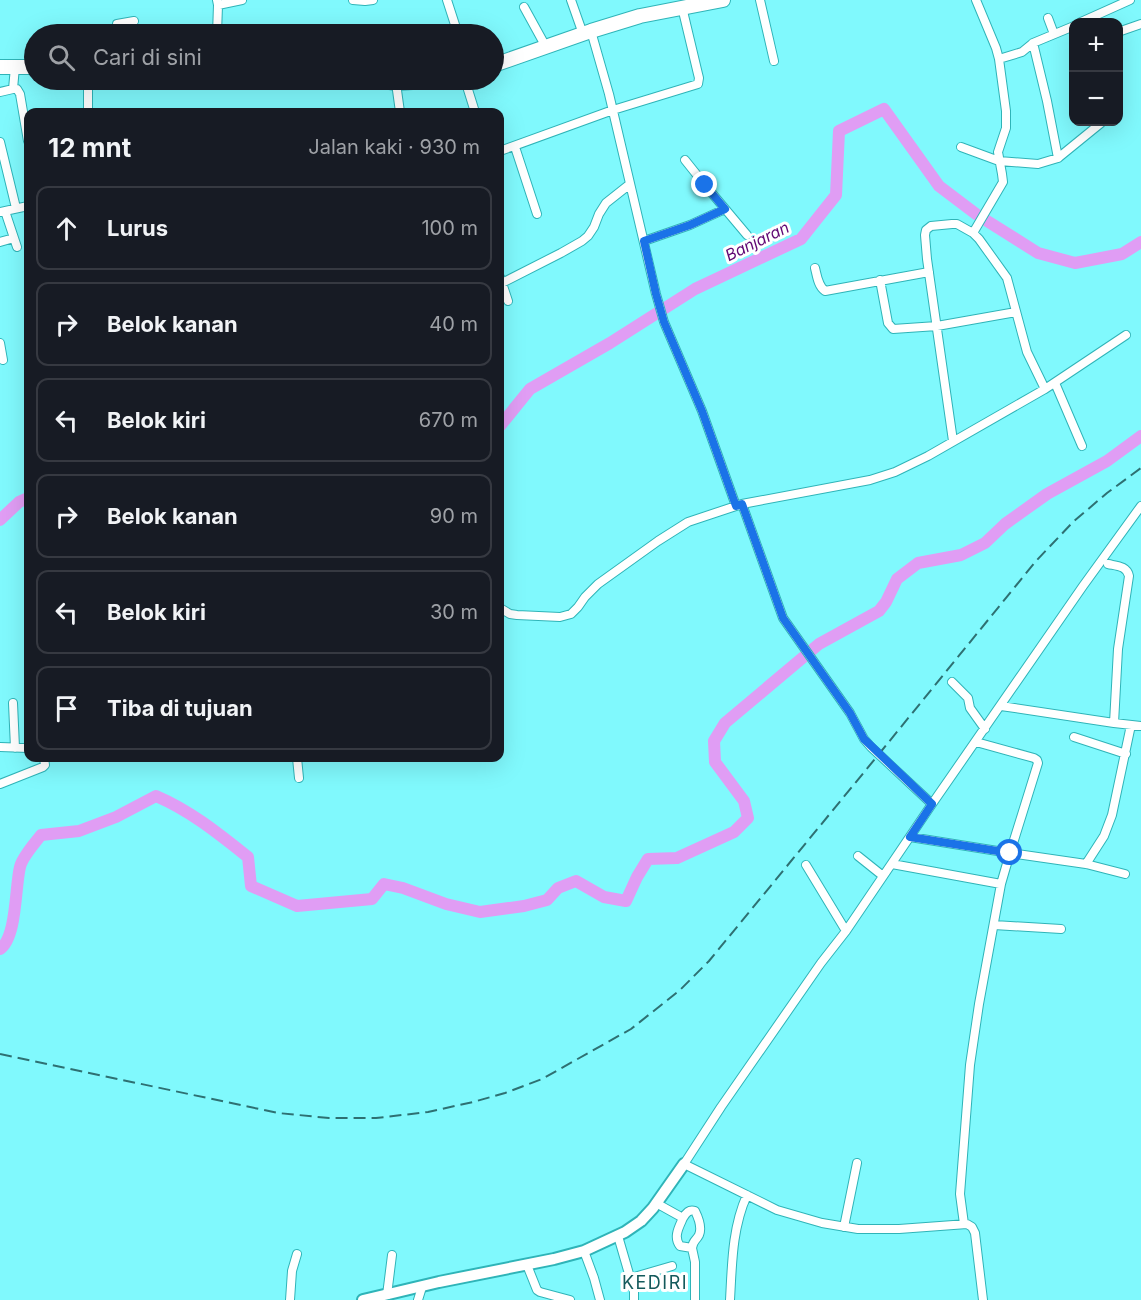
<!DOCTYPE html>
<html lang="id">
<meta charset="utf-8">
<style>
:root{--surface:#171b24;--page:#20242c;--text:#f1f3f6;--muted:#9ea1a6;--line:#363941}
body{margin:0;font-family:Inter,sans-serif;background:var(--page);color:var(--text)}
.controls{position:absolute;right:18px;top:18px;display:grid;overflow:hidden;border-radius:12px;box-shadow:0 6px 24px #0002}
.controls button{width:54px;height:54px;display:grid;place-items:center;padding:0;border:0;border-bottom:2px solid var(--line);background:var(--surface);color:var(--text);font:30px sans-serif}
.stop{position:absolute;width:18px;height:18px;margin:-14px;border:4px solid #1a73e8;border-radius:50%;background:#fff}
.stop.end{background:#1a73e8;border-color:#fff;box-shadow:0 2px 6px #0008}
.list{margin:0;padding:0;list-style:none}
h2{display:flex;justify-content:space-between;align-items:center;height:78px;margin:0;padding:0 24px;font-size:26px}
h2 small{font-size:20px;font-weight:400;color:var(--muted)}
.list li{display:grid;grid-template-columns:39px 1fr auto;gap:18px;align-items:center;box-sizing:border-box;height:84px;margin:0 12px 12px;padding:0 12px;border:2px solid var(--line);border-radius:12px}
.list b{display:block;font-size:22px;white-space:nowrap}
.list em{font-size:20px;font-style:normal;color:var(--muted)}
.icon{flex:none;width:33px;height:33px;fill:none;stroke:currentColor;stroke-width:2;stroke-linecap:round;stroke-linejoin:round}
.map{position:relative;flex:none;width:1141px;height:1300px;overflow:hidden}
.search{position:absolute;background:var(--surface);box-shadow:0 6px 24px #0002;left:24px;top:24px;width:480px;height:66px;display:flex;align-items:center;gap:15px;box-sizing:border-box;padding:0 21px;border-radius:33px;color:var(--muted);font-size:22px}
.panel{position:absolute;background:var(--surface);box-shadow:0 6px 24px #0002;left:24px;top:108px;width:480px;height:654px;border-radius:12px}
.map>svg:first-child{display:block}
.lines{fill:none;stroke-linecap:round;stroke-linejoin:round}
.river{stroke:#e09df4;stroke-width:12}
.street-casing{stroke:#2fb4b8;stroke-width:10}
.secondary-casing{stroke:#2fb4b8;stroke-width:14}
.highway-casing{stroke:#2fb4b8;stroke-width:16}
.street{stroke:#fff;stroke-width:8}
.secondary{stroke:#fff;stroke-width:10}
.highway{stroke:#fff;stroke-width:14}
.rail{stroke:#2e7072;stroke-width:2;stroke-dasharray:12 6;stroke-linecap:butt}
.route{stroke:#1a73e8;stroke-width:8}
.labels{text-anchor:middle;stroke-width:6;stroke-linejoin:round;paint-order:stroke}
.water-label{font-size:16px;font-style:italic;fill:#600974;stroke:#fff}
.quarter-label{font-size:18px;letter-spacing:1.5px;fill:#145a5c;stroke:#fff}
</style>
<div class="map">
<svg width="1141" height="1300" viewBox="0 0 1141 1300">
<rect width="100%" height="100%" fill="#80f9fd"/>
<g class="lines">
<path class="river" d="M500 426 530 389 610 343 695 289 801 239 836 195 839 131 884 109 939 186 976 214 1038 253 1075 263 1122 254 1141 242
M0 520 19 502 28 498
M0 949C17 937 15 887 20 867 22 857 35 843 41 835L79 831 116 817 156 796C191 811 219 834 248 857L251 886 297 906 372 899 384 884 403 888 446 904 480 912 524 906 547 900 558 888 576 881 604 897 626 901 637 877 648 859 677 858 734 832 748 818 744 801 715 762 714 741 725 723 819 644 879 611 886 602 897 579 918 563 961 555 985 543 1005 524 1047 494 1107 461 1141 436"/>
<g class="street-casing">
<path id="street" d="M217 0 218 5 217 34
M353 0 365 1 373 0
M447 0 458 34
M571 0 583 34
M760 0 774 61
M976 0 996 48 999 59 1022 52 1033 43 1074 26
M218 5 242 0
M524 7 546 47
M1048 18 1054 34
M1081 22 1130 0
M591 31 609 94 656 294 664 322 702 411 736 506
M1118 32 1141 24
M117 34V24L134 21
M1033 43 1047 101 1058 158
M88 80V112
M465 80 475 112
M396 83 400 112
M13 89H17L20 94 28 141
M0 92 13 89 15 67
M0 142 16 208
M515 147 537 214
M961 147 999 161 1038 164 1058 158 1101 123 1102 122
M500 151 613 110 698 84 699 78 698 74 682 7
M685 160 705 185 747 235
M5 211 17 247
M0 212 28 206
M973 233 1003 182 1002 174 998 152 1006 128V111L999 59
M644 241 690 225 725 209
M0 242 14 238
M815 268C817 276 818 286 825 291L929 272
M500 277 508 301
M880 280 888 323 893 329 937 326 1016 312
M502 283 561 253 582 241 588 236 594 227 599 214 606 203 630 184
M0 343 3 360
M1055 383 1082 446
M1045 389 1126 335
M742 504 783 618 850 713 864 739 871 747 932 804
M1108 564C1117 566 1127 566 1129 576L1118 649 1114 723
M500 608 510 614 517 615 560 617 571 614 578 607 585 597 598 584 658 541 688 522 742 504 870 480 895 472 928 456 1045 389 1027 352 1007 278 979 239 973 233 957 224H952L931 226 926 230 925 235 927 259 953 441
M952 682 968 698 970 708 985 729
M13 703 15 748
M1001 706 1114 723 1141 726
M1074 737 1126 754
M976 742 1034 758 1037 760 1038 763 1010 853 1086 864 1125 874
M0 747 28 748
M297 758 299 778
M0 784 43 767 45 765 44 758
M910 837 1010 853 1001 884 979 1004 970 1065 960 1194 964 1224
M858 856 883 876
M892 864 1001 884
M1086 864 1104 836 1112 815 1131 725
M806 865 846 931
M994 925 1061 929
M656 1203 683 1218C679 1227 673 1237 680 1246L692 1248 695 1262V1300
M683 1218C686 1213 689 1209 695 1211 698 1217 702 1228 699 1235 696 1241 693 1240 692 1248
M844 1227 857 1163
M618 1236 634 1291V1300
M584 1251 594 1278 600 1300
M527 1265 537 1290 540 1292 570 1300
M631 1278 672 1266
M387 1295 392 1255
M290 1300 292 1271 297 1254
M418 1300 422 1287
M730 1300C732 1265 732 1228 747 1195
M983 1300 975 1233 972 1227 967 1224 899 1229H858L822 1223 777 1210 684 1164 721 1107 821 963 846 931 932 804 1083 586 1141 506"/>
</g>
<g class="secondary-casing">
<path id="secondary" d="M363 1300 439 1282 554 1259 584 1251 625 1232 641 1221 653 1208 684 1164"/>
</g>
<g class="highway-casing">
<path id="highway" d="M494 65 591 31 640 16 723 0
M0 67H34
M377 80 396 83 446 80"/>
</g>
<use href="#street" class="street"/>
<use href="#secondary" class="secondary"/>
<use href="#highway" class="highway"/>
<path class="rail" d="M0 1054 278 1113 329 1118H376L428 1112 473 1102 505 1093 542 1079 631 1029 680 990 709 961 879 754 1036 561 1073 522 1107 493 1141 468"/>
</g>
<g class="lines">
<path class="route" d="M705 185 725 209 690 225 644 241 656 294 664 322 702 411 736 506 742 504 783 618 850 713 864 739 932 804 910 837 1010 853"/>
</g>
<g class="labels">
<g class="water-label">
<text transform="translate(757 241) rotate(-26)" y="6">Banjaran</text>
</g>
<g class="quarter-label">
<text x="655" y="1289">KEDIRI</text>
</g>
</g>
</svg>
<div class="controls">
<button>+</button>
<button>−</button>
</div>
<div class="stop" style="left:1010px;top:853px"></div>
<div class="stop end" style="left:705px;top:185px"></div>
<div class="search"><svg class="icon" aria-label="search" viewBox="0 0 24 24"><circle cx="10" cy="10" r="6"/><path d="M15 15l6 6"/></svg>Cari di sini</div>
<section class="panel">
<h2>12 mnt<small>Jalan kaki · 930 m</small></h2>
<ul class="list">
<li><svg class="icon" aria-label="ahead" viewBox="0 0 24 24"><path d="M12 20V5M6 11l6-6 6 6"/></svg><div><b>Lurus</b></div><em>100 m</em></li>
<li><svg class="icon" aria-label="right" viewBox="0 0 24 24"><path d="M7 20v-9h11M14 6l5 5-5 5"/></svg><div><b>Belok kanan</b></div><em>40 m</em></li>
<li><svg class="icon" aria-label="left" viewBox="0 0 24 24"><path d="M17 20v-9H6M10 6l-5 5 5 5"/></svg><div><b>Belok kiri</b></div><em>670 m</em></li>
<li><svg class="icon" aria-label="right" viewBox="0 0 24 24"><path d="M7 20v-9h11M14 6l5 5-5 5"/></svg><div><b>Belok kanan</b></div><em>90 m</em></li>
<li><svg class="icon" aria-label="left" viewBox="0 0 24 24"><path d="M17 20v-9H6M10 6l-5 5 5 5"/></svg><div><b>Belok kiri</b></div><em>30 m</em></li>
<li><svg class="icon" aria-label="arrive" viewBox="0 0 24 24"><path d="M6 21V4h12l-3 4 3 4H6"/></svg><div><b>Tiba di tujuan</b></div></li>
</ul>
</section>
</div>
